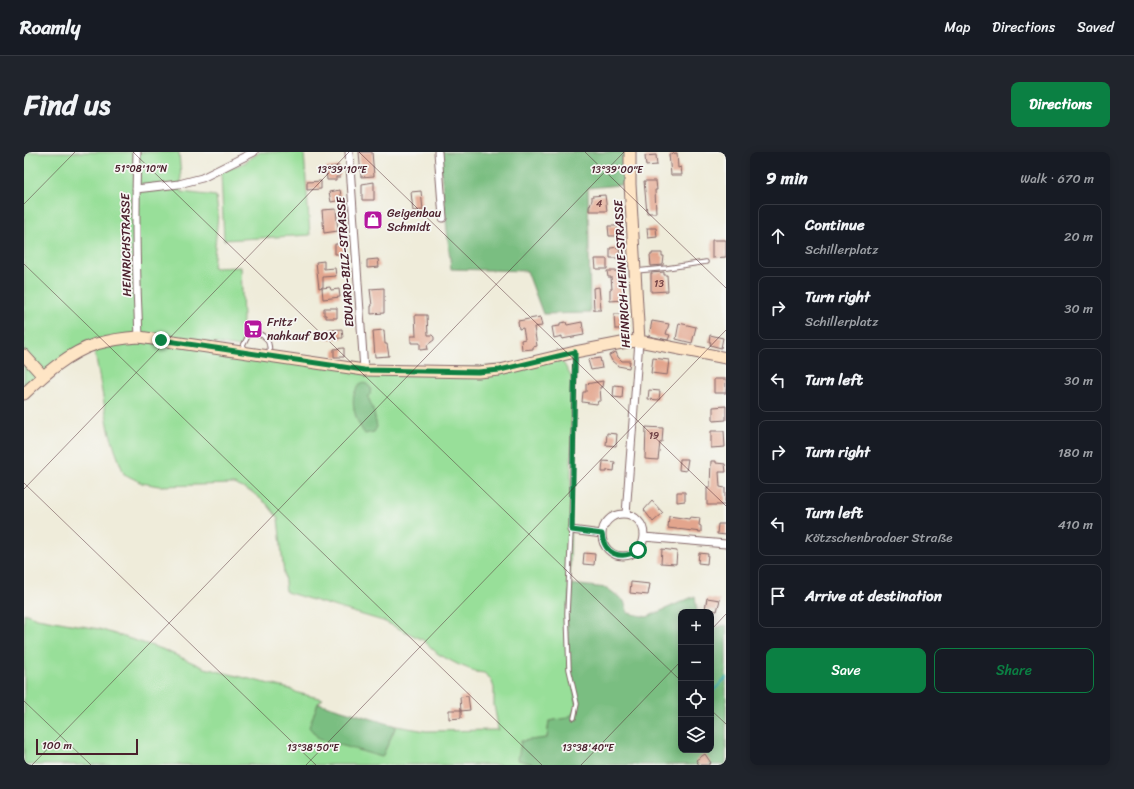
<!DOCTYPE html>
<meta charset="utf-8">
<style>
:root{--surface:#171b24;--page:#20242c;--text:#f1f3f6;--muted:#9ea1a6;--line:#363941;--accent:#0b8043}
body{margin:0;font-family:Sriracha,sans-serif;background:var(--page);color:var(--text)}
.controls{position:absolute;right:12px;bottom:12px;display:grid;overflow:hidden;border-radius:8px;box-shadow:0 2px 10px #0003}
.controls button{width:36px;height:36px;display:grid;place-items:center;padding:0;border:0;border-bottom:1px solid var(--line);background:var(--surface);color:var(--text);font:20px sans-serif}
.scale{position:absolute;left:12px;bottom:10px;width:102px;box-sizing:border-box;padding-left:4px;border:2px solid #4a1f2b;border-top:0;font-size:11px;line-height:14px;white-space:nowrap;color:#4a1f2b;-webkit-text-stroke:3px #f6f6f2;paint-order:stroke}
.stop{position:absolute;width:12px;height:12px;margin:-9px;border:3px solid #0b8043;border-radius:50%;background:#fff}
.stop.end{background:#0b8043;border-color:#fff;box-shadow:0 1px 4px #0008}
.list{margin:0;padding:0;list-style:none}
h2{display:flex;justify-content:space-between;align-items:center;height:52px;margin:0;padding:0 16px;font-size:17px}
h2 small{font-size:13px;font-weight:400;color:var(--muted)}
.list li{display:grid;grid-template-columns:26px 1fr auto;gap:12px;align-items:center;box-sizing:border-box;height:64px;margin:0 8px 8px;padding:0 8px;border:1px solid var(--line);border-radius:8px}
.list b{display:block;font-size:15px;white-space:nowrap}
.list p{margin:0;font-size:13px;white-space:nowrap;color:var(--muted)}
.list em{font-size:13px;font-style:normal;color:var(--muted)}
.actions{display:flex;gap:8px;padding:12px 16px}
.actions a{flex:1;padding:9px 0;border:1px solid var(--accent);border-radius:8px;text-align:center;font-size:14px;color:var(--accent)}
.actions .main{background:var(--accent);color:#fff}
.icon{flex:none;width:22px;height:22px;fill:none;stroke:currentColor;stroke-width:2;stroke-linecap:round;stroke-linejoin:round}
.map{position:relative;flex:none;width:702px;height:613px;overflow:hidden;border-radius:8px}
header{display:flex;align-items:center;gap:24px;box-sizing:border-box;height:56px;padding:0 20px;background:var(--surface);border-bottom:1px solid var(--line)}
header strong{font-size:19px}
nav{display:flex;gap:22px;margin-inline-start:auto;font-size:14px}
.intro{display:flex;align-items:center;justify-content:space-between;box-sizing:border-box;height:96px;padding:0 24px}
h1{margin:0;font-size:28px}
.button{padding:10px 18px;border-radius:8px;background:var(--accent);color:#fff;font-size:14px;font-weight:700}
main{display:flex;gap:24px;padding:0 24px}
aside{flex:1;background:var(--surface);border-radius:8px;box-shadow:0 2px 10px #0003}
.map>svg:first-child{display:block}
.green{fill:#98df99;stroke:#717f62}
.forest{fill:#7abe81;stroke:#626e56}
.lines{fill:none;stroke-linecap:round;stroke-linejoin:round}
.stream{stroke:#3cadb5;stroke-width:2}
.building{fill:#e3a58d}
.lane-casing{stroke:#846768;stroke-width:5.5}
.street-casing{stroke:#846768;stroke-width:9}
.secondary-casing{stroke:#846768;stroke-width:13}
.lane{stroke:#fff;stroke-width:3.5}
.street{stroke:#fff;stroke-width:7}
.secondary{stroke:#fee5c5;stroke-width:11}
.route{stroke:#0b8043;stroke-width:5}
.ticks{fill:none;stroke:#4a1f2b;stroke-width:1;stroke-opacity:0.45}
.labels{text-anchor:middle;stroke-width:3.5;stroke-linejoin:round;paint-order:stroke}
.number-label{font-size:10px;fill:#704044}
.poi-label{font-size:12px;fill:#4a1f2b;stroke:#f6f6f2;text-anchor:start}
.street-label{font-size:12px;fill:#4a1f2b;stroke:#f6f6f2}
.ticks-label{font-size:10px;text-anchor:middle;fill:#4a1f2b;stroke:#f6f6f2;stroke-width:3.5;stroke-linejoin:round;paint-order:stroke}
</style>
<header>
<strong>Roamly</strong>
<nav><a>Map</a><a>Directions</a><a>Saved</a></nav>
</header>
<div class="intro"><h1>Find us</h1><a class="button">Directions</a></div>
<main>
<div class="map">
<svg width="702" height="613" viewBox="0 0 702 613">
<rect width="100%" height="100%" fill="#f6f6f2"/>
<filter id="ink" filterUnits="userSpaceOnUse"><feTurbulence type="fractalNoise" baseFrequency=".025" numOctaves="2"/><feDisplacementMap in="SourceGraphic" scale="8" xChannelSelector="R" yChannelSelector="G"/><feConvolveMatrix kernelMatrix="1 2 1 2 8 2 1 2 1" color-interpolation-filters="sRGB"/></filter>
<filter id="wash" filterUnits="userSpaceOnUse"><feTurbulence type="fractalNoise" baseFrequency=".012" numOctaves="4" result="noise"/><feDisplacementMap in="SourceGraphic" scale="16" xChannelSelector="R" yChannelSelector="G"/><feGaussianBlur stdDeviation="0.9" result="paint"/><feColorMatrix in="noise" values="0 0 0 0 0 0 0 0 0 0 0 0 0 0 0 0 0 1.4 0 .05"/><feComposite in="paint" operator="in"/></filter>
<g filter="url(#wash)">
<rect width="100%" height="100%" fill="#efecda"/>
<path class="green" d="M0 0H155L158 40 192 44 194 62 189 116 217 115 219 166 217 195 130 183 69 189 0 236Z
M236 0H280L286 83 200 88 197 20 220 11Z
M117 189 373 221 537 209 540 212 548 226 546 432 553 552C549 568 539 567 525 569L523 586 494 608 514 613H0V461L13 466 75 477 138 497 181 516 266 537 274 541 299 547 294 551 358 605 372 574 402 579 474 578 473 569 470 553V536L467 527 460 521 453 520 433 512 414 502 399 488 359 469 262 440 254 366 243 352 228 340 210 332 135 334 118 331 100 322 91 298 85 278 70 196Z"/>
<path class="forest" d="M415 0H606V32L564 36 566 161 519 162 503 119 427 117Z
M338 231 343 232 347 236 346 243 344 245 349 257 353 275 350 280 341 282C331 269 322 242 338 231Z
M546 432 583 436 600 449 604 461 623 465 671 444 673 460H657V598H687V472L693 475 702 473V613H514L494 608 497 589 523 586 525 569 543 566 551 560 553 552 545 517 543 461Z
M294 551 372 574 358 605 295 587 285 575Z"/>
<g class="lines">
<path class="stream" d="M687 541 702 526"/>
</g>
<g id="blocks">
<path class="building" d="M335 0H348L350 24 337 25Z
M653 1 654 16 657 15 658 23H647L645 2Z
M632 3 633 13 622 14 621 4Z
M315 14 316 25H312V28H303L302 16Z
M297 29V37L283 38V30Z
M620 29H632L633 38H631L632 61H623Z
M350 30V48H338V32Z
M316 38 318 48 307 50 305 40Z
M397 39 399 58 389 59 387 40Z
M581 43 583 59H565V55L568 48V44Z
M312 57 314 79 300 81 298 58Z
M354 62V74H344V63Z
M584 74H594L595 84H585Z
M623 76H632L633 85 624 86Z
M688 88H702V105L688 106Z
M311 92H322V102H311Z
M595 95 596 106H586V96Z
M628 101H638V104H640L639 113 627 114 626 103H628Z
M354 107 355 115 343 116V108Z
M571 107H583V117H572Z
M300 109V117L311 116 312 124 299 125V135L295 136 292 110Z
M583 119H597L600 148 586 149V137H588L587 125H584Z
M640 120V123H643L644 139 627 140V121Z
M306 135 307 138 315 137 316 145 299 147 298 136Z
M575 135 577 158H570L569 136Z
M360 136V161L347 162V154H348L346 137Z
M300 156H313V166H302V163H300Z
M590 162H601L602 177H591Z
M391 163H403L404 183H408L410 185V188L403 193 404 197 396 198V191H387V184H392Z
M516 165 518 174 510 175 513 194 509 195V197L498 198 497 188 501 187 499 176 495 177 494 169Z
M628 169 645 172 642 182 646 183 644 188 625 184Z
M542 170 543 173 558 170 560 183 538 187V184L530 186 528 175 536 174V171Z
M655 171 672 175 668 191 652 187Z
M318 177 319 186 302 187V178Z
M360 178 361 192H363L365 204 351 205 349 179Z
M686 183 699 186 697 196 686 193 687 190H685Z
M320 196V205H310V197Z
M592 200 594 205 598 209H606L605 216 594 214 588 209 585 203Z
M576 206 578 216 567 218 564 208Z
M629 206 645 208 643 223 627 221Z
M690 227H702V241H690Z
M579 229 578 235H576L577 249H574L573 252 558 250 559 240H562V232Z
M590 233 599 234 598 246 589 245Z
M625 238 636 239 635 248 624 247Z
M702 254V268L689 269V255Z
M622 275 639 276 638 290H636L634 308 621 307Z
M687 279H700L701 295 687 296Z
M583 281 593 282 592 294 582 293Z
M656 307H664L662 319 655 318Z
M579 309 591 310 590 319 583 318V320H578Z
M687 309H692V311L701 312 702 320H695L696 335 701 336V353H683V335H686Z
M653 340H661V349L653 350Z
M628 349 639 361 629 370 620 358Z
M645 364 665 367 666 365 676 366 675 373 677 374V380L644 376Z
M694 372H702V383L693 382Z
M638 397 653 399 652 412 637 411Z
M560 401 571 402 570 413 559 412Z
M675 401 684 402 683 412 674 411Z
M607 430 626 432 624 443 606 441Z
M683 446 696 448 693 459 681 457Z
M444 544 446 558 437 559 436 545Z
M425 558H437V566L425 567Z
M681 602 687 611 684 613H675L672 608Z"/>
</g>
</g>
<g filter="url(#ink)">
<use href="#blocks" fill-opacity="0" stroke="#846768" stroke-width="1"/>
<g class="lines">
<g class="lane-casing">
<path id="lane" d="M612 119 643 116 682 110
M217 198 224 184 230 180C243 183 247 191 245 203
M550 566 553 552 545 517 543 461 547 378 551 203"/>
</g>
<g class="street-casing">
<path id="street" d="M113 0C111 62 112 123 115 185
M325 0 340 218
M414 0 419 66
M112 37 155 32 178 26 230 0
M578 383a21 21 0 1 1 42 0a21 21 0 1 1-42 0Z
M602 362 615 189
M547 378 578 382
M620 385 702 392"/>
</g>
<g class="secondary-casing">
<path id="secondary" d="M606 0V32L615 189
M0 203 19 224
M0 242C21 222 44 201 72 192 86 188 100 186 115 185L340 218 454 220 476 218 551 200 603 190 615 189 702 206"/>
</g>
<use href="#lane" class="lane"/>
<use href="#street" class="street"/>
<use href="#secondary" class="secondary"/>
</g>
</g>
<g class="lines" filter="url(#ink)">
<path class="route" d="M137 188 340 218 454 220 476 218 551 200 548 378 578 382C580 402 597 409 614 398"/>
</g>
<path class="ticks" d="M109 0 657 529M335 0 702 354M561 0 702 136M0 52 51 0M0 112 518 613M0 331 292 613M0 337 325 0M687 478 702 462M0 549 67 613M687 558 702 572M8 613 600 0M282 613 702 178M557 613 657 509"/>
<defs>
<g id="shop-square" transform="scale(1)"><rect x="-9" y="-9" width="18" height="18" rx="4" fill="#b5179e" stroke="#f6f6f2"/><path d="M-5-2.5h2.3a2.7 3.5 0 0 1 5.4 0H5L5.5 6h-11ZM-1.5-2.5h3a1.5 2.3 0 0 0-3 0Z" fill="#fff"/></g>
<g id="supermarket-square" transform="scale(1)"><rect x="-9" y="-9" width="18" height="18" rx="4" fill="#b5179e" stroke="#f6f6f2"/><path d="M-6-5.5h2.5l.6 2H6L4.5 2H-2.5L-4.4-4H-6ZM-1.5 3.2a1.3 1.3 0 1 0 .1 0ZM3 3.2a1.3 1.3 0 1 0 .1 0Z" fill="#fff"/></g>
</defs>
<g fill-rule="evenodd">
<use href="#shop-square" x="349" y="68"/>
<use href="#supermarket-square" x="229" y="177"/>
</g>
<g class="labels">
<g class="number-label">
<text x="575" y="55">4</text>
<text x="635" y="135">13</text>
<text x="630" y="287">19</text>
</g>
<g class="poi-label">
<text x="363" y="65">Geigenbau<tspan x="363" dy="14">Schmidt</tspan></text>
<text x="243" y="174">Fritz'<tspan x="243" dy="14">nahkauf BOX</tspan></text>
</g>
<g class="street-label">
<text transform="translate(102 93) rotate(-91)" y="4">HEINRICHSTRASSE</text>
<text transform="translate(321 110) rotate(-94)" y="4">EDUARD-BILZ-STRASSE</text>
<text transform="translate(598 122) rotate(-93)" y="4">HEINRICH-HEINE-STRASSE</text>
</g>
</g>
<g class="ticks-label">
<text x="117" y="20">51°08'10"N</text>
<text x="318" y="21">13°39'10"E</text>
<text x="593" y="21">13°39'00"E</text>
<text x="289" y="599">13°38'50"E</text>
<text x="564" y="599">13°38'40"E</text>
</g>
</svg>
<div class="controls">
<button>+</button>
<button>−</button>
<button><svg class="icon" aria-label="locate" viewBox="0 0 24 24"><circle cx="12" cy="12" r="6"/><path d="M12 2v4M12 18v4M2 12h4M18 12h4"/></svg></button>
<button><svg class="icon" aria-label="layers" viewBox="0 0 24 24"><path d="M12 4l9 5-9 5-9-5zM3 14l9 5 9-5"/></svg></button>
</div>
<div class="scale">100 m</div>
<div class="stop" style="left:614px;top:398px"></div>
<div class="stop end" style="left:137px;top:188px"></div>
</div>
<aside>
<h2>9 min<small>Walk · 670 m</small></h2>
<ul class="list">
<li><svg class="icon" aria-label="ahead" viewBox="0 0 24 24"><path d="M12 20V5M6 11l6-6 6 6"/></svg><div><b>Continue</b><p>Schillerplatz</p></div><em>20 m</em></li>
<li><svg class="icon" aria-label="right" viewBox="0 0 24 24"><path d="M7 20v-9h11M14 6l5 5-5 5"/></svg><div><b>Turn right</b><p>Schillerplatz</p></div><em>30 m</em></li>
<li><svg class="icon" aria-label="left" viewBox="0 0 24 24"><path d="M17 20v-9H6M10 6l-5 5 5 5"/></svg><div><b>Turn left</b></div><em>30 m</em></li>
<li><svg class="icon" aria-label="right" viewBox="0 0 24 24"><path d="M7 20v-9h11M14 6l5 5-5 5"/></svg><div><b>Turn right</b></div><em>180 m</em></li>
<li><svg class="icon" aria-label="left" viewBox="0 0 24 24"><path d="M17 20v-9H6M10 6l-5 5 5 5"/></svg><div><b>Turn left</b><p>Kötzschenbrodaer Straße</p></div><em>410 m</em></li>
<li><svg class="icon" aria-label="arrive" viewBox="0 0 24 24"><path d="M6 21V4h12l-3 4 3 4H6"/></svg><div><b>Arrive at destination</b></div></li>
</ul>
<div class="actions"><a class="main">Save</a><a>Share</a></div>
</aside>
</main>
